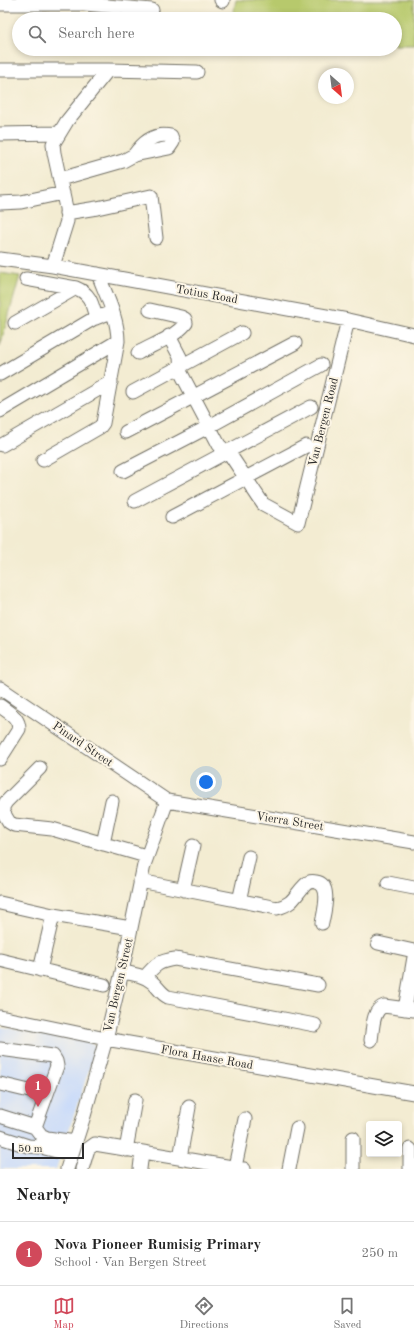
<!DOCTYPE html>
<meta charset="utf-8">
<style>
:root{--surface:#fff;--page:#f2f2f2;--text:#222;--muted:#767676;--line:#e0e0e0;--accent:#d1495b}
body{margin:0;font-family:"Old Standard TT",serif;background:var(--page);color:var(--text)}
.controls{position:absolute;right:12px;bottom:12px;display:grid;overflow:hidden;border-radius:4px;box-shadow:0 2px 6px #0003}
.controls button{width:36px;height:36px;display:grid;place-items:center;padding:0;border:0;border-bottom:1px solid var(--line);background:var(--surface);color:var(--text);font:20px sans-serif}
.compass{position:absolute;left:318px;top:68px;width:36px;height:36px;border-radius:50%;background:var(--surface);box-shadow:0 2px 6px #0003;rotate:152deg}
.scale{position:absolute;left:12px;bottom:10px;width:72px;box-sizing:border-box;padding-left:4px;border:2px solid #2b2b2b;border-top:0;font-size:11px;line-height:14px;white-space:nowrap;color:#2b2b2b;-webkit-text-stroke:3px #fcf5e5;paint-order:stroke}
.you{position:absolute;left:206px;top:782px;width:14px;height:14px;margin:-10px;border:3px solid #fff;border-radius:50%;background:#1a73e8;box-shadow:0 0 0 6px #1a73e833}
.badge{display:grid;place-items:center;width:26px;height:26px;border-radius:50%;background:var(--accent);color:#fff;font-size:13px;font-weight:700}
.pin{position:absolute;translate:-50% -33px;filter:drop-shadow(0 1px 2px #0008)}
.pin::after{content:'';position:absolute;top:21px;width:14px;height:12px;background:inherit;clip-path:polygon(0 0,100% 0,50% 100%)}
.list{margin:0;padding:0;list-style:none}
h2{display:flex;justify-content:space-between;align-items:center;height:52px;margin:0;padding:0 16px;font-size:17px}
h2 small{font-size:13px;font-weight:400;color:var(--muted)}
.list li{display:grid;grid-template-columns:26px 1fr auto;gap:12px;align-items:center;box-sizing:border-box;height:64px;padding:0 16px;border-top:1px solid var(--line)}
.list b{display:block;font-size:15px;white-space:nowrap}
.list p{margin:0;font-size:13px;white-space:nowrap;color:var(--muted)}
.list em{font-size:13px;font-style:normal;color:var(--muted)}
.icon{flex:none;width:22px;height:22px;fill:none;stroke:currentColor;stroke-width:2;stroke-linecap:round;stroke-linejoin:round}
.map{position:relative;flex:none;width:414px;height:1169px;overflow:hidden}
.search{position:absolute;background:var(--surface);box-shadow:0 2px 6px #0003;left:12px;right:12px;top:12px;height:44px;display:flex;align-items:center;gap:10px;box-sizing:border-box;padding:0 14px;border-radius:22px;color:var(--muted);font-size:15px}
.sheet{height:116px;background:var(--surface)}
nav{display:flex;justify-content:space-around;align-items:center;box-sizing:border-box;height:56px;border-top:1px solid var(--line);background:var(--surface);font-size:11px;color:var(--muted)}
nav a{display:grid;justify-items:center;gap:2px}
nav .on{color:var(--accent)}
.map>svg:first-child{display:block}
.built{fill:#cbdcf9}
.green{fill:#b7c96c;stroke:#717a4c}
.lines{fill:none;stroke-linecap:round;stroke-linejoin:round}
.minor-casing{stroke:#716f65;stroke-width:15}
.minor{stroke:#fff;stroke-width:13}
.labels{text-anchor:middle;stroke-width:4;stroke-linejoin:round;paint-order:stroke}
.street-label{font-size:12px;fill:#2b2b2b;stroke:#fcf5e5}
</style>
<div class="map">
<svg width="414" height="1169" viewBox="0 0 414 1169">
<rect width="100%" height="100%" fill="#fcf5e5"/>
<filter id="ink" filterUnits="userSpaceOnUse"><feTurbulence type="fractalNoise" baseFrequency=".025" numOctaves="2"/><feDisplacementMap in="SourceGraphic" scale="8" xChannelSelector="R" yChannelSelector="G"/><feConvolveMatrix kernelMatrix="1 2 1 2 8 2 1 2 1" color-interpolation-filters="sRGB"/></filter>
<filter id="wash" filterUnits="userSpaceOnUse"><feTurbulence type="fractalNoise" baseFrequency=".012" numOctaves="4" result="noise"/><feDisplacementMap in="SourceGraphic" scale="16" xChannelSelector="R" yChannelSelector="G"/><feGaussianBlur stdDeviation="0.9" result="paint"/><feColorMatrix in="noise" values="0 0 0 0 0 0 0 0 0 0 0 0 0 0 0 0 0 1.4 0 .05"/><feComposite in="paint" operator="in"/></filter>
<g filter="url(#wash)">
<rect width="100%" height="100%" fill="#f3ecd2"/>
<path class="built" d="M0 1028 29 1031 83 1040 97 1046 56 1169H0Z"/>
<path class="green" d="M236 0H414V44H395V19H232Z
M0 273 20 276 0 346Z"/>
</g>
<g filter="url(#ink)">
<g class="lines">
<g class="minor-casing">
<path id="minor" d="M221 0 223 1
M0 4H85L152 10
M0 70H108L197 72
M0 134 58 133
M60 179 123 161 134 155 169 148 173 142 171 136C154 132 143 142 134 155
M0 203 21 202 63 193
M66 213 97 208 151 196 156 238
M0 259 53 266 348 320 414 335
M53 266 67 221 66 208 54 153 53 144 67 121 108 70
M26 279 76 288C91 294 92 304 96 318
M15 323 76 288
M169 336 180 357 181 373 219 445 231 456 263 504 298 523 348 320
M138 353C154 344 175 337 186 323L185 319 181 317 150 310
M0 374 93 319 112 312
M133 392 242 333
M0 411 118 341
M126 432 295 343
M2 445 111 382
M43 460 100 427 103 423 118 341C118 318 106 295 98 274
M123 471 208 427 321 365
M135 501 311 407
M172 517 306 446
M0 688 167 801 414 842
M0 706C9 713 19 717 19 729L0 759
M40 768 6 802 3 807V812L9 822 14 825 52 829 146 856
M103 844 112 801
M140 881 277 908C294 904 294 896 305 885 308 882 312 881 316 882 332 884 324 912 322 923
M388 883 414 888
M183 890 193 846
M239 901 249 857
M0 903 53 915 131 928
M378 943 414 951
M0 960 104 985
M40 970 53 915
M122 972C133 974 143 975 152 982 158 987 161 994 168 997L315 1025
M145 977C155 965 159 961 175 959L318 985
M405 1009 414 957
M0 1017 106 1039 414 1093
M371 1040C373 1029 372 1010 384 1006L414 1010
M0 1049 53 1056 56 1061 57 1066 35 1127
M0 1084 46 1095
M0 1116 35 1127 41 1135 47 1138 76 1142
M0 1137 28 1146 41 1147 72 1155
M126 1150 135 1100
M180 1158 189 1107
M235 1167 245 1119
M67 1169 84 1116 106 1039 122 972 144 865 167 801
M82 1169 88 1149 95 1144 244 1169
M140 1169 142 1152
M289 1169 297 1128
M353 1169V1138
M410 1169V1149"/>
</g>
<use href="#minor" class="minor"/>
</g>
</g>
<g class="labels">
<g class="street-label">
<text transform="translate(207 294) rotate(10)" y="4">Totius Road</text>
<text transform="translate(323 422) rotate(-76)" y="4">Van Bergen Road</text>
<text transform="translate(83 744) rotate(34)" y="4">Pinard Street</text>
<text transform="translate(290 821) rotate(9)" y="4">Vierra Street</text>
<text transform="translate(118 985) rotate(-77)" y="4">Van Bergen Street</text>
<text transform="translate(207 1057) rotate(10)" y="4">Flora Haase Road</text>
</g>
</g>
</svg>
<div class="controls">
<button><svg class="icon" aria-label="layers" viewBox="0 0 24 24"><path d="M12 4l9 5-9 5-9-5zM3 14l9 5 9-5"/></svg></button>
</div>
<svg class="compass" viewBox="-18 -18 36 36"><path d="M0-13l5 13h-10z" fill="#e53935"/><path d="M0 13l5-13h-10z" fill="#767676"/></svg>
<div class="scale">50 m</div>
<div class="you"></div>
<div class="pin badge" style="left:38px;top:1107px">1</div>
<div class="search"><svg class="icon" aria-label="search" viewBox="0 0 24 24"><circle cx="10" cy="10" r="6"/><path d="M15 15l6 6"/></svg>Search here</div>
</div>
<section class="sheet">
<h2>Nearby<small></small></h2>
<ul class="list">
<li><span class="badge">1</span><div><b>Nova Pioneer Rumisig Primary</b><p>School · Van Bergen Street</p></div><em>250 m</em></li>
</ul>
</section>
<nav>
<a class="on"><svg class="icon" aria-label="map" viewBox="0 0 24 24"><path d="M3 6l6-2 6 2 6-2v14l-6 2-6-2-6 2zM9 4v14M15 6v14"/></svg>Map</a>
<a><svg class="icon" aria-label="directions" viewBox="0 0 24 24"><path d="M12 3l9 9-9 9-9-9zM9 14v-3h6M13 9l2 2-2 2"/></svg>Directions</a>
<a><svg class="icon" aria-label="saved" viewBox="0 0 24 24"><path d="M7 4h10v16l-5-4-5 4z"/></svg>Saved</a>
</nav>
